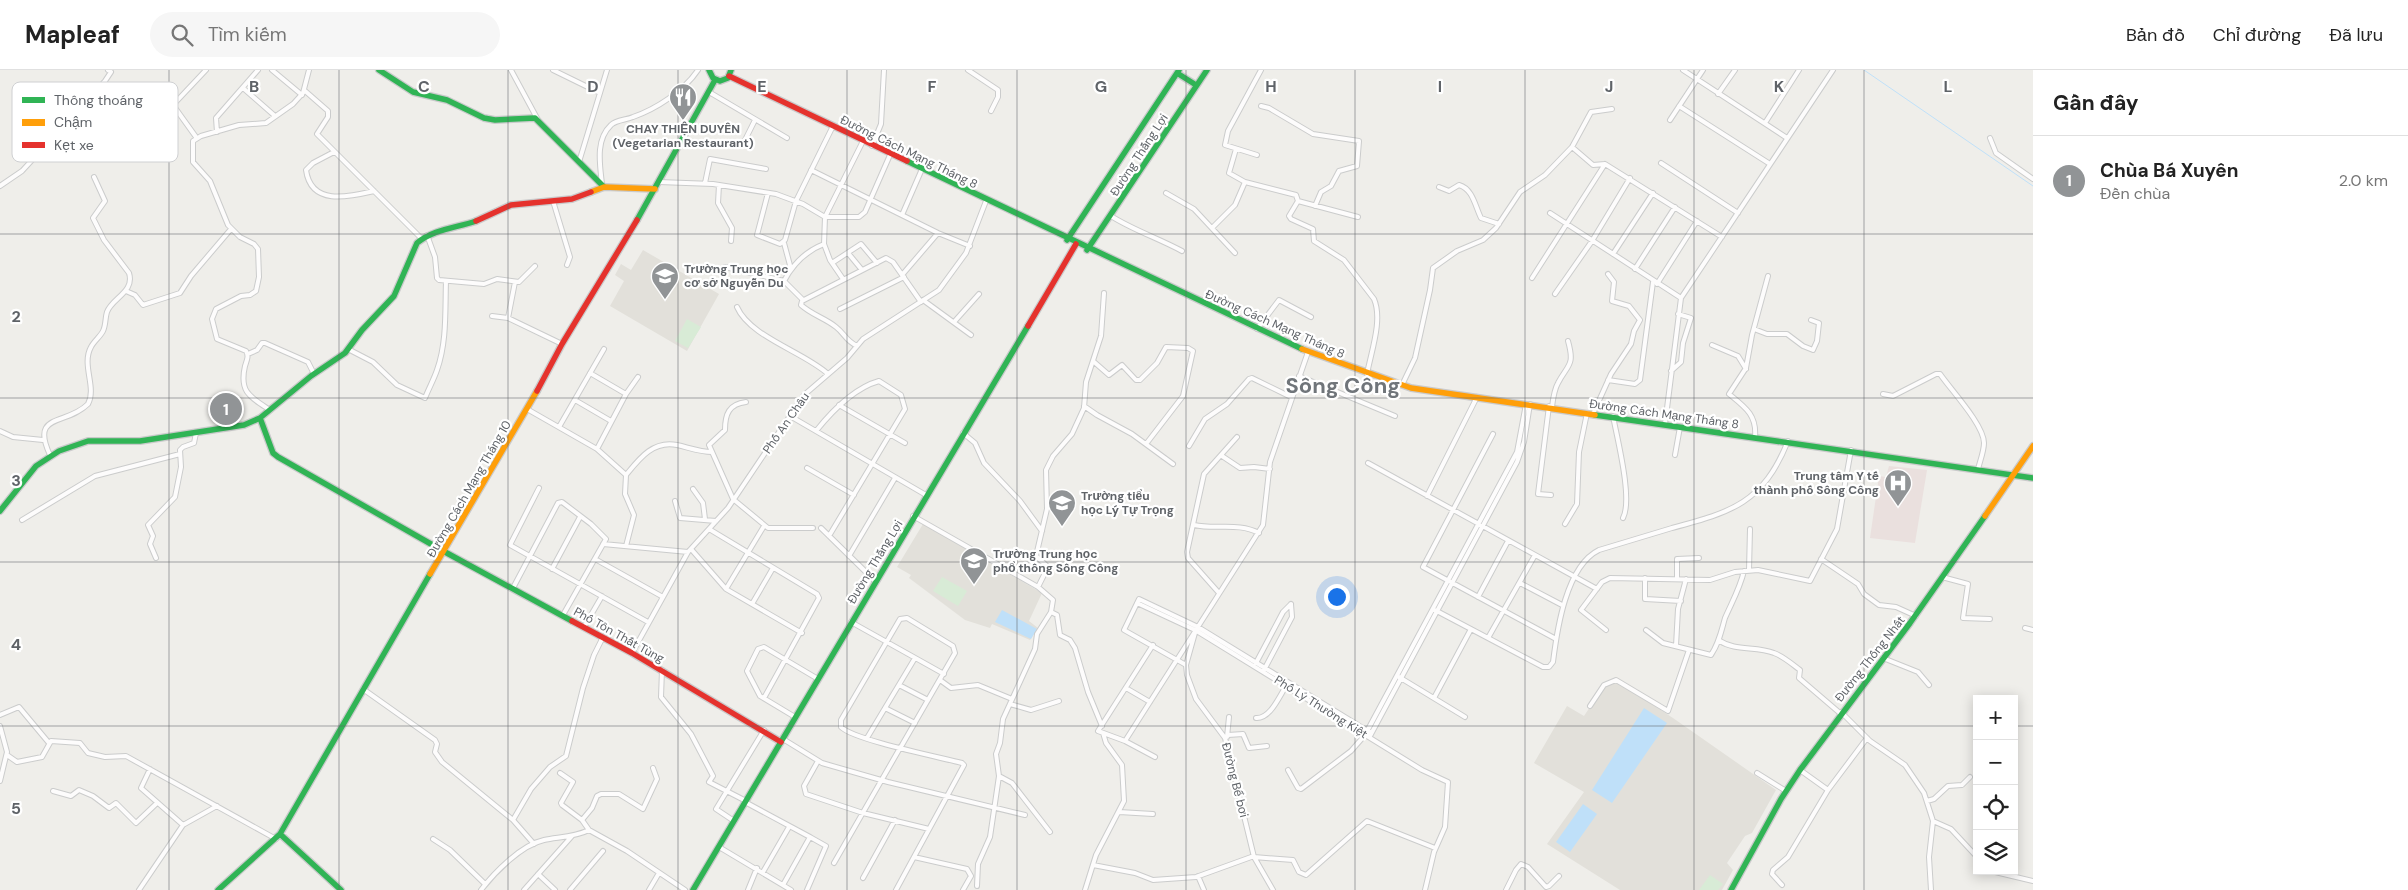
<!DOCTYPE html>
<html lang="vi">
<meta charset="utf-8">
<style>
:root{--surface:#fff;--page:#f6f6f6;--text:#222;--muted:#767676;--line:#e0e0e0;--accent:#919496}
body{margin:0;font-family:"DM Sans",sans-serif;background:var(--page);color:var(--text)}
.controls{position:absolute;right:15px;bottom:15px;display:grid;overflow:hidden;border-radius:0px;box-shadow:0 2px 12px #0003}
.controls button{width:45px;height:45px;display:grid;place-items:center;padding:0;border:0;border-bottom:1px solid var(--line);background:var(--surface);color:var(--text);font:25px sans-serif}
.you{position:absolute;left:1336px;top:526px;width:18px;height:18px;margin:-12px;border:4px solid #fff;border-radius:50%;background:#1a73e8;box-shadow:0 0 0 8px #1a73e833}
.badge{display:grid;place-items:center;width:32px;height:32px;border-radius:50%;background:var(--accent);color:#fff;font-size:16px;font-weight:700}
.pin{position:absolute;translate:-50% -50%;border:2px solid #fff;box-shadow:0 1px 5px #0006}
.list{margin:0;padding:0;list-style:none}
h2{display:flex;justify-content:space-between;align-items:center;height:65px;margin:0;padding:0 20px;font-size:21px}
h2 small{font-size:16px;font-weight:400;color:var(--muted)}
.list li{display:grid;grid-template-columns:32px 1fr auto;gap:15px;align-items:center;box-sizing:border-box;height:90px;padding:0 20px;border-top:1px solid var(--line)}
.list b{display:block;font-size:19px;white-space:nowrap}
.list p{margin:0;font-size:16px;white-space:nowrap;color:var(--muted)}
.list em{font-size:16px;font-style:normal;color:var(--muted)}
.icon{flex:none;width:28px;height:28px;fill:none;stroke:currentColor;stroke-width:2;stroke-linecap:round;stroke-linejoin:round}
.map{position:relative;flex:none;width:2033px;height:820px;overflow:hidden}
header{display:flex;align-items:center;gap:30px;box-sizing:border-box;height:70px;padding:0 25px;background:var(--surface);border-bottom:1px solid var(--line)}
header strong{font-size:24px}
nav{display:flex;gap:28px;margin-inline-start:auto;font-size:18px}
.search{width:350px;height:45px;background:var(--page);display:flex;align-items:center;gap:12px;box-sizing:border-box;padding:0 18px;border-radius:28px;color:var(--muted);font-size:19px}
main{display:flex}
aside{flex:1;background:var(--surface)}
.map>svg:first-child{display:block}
.education{fill:#e2e0da}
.medical{fill:#eae0de}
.green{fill:#d8ebd6}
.water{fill:#bfe0f9}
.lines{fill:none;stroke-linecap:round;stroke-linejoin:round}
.stream{stroke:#bfe0f9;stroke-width:1}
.street-casing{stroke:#cbcccc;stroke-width:6}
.fast-casing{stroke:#cacacb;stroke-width:8}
.slow-casing{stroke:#cacacb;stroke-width:8}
.jam-casing{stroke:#cacacb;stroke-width:8}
.street{stroke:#fdfcfc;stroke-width:4}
.fast{stroke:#30b455;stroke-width:5.5}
.slow{stroke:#ff9f0a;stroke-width:5.5}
.jam{stroke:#e5322d;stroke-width:5.5}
.grid{fill:none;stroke:#5f6368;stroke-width:1;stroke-opacity:0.55}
.labels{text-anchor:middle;stroke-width:4.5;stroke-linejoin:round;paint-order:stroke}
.poi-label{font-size:12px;font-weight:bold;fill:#5f6368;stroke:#fff;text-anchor:start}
.street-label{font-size:12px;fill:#5f6368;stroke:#fff}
.town-label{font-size:22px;font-weight:bold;fill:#70757a;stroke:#fff}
.key{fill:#fff;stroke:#cfd0d2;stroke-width:1}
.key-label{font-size:14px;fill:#5f6368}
.grid-label{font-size:16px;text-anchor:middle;font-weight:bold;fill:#5f6368;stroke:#fff;stroke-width:4.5;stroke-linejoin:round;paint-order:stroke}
</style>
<header>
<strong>Mapleaf</strong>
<div class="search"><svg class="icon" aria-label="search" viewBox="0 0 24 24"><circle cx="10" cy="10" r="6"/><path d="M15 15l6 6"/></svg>Tìm kiếm</div>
<nav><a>Bản đồ</a><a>Chỉ đường</a><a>Đã lưu</a></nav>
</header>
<main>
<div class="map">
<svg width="2033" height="820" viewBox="0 0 2033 820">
<rect width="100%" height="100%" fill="#efeeea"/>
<path class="education" d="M643 180 719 224 687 281 610 236 624 211 615 205 621 194 631 200Z
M923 454 1042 523 1029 551 1038 558 1030 570 992 554 990 558 965 550 909 508 911 505 897 497Z
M1613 611 1619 613 1673 648 1776 720 1752 763 1745 766 1727 793 1733 800 1722 820H1620L1547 774 1584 722 1534 693 1567 636 1584 646 1604 616Z"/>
<path class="medical" d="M1889 396 1927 400 1915 473 1870 468 1879 406 1886 407Z"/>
<path class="green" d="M687 249 701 257 688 278 675 271Z
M942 507 967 521 958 536 933 521Z
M1710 805 1723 814 1718 820H1699Z"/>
<path class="water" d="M1002 540 1037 559 1031 569 995 552Z
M1644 638 1667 653 1612 733 1592 720Z
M1583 734 1597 744 1570 782 1556 772Z"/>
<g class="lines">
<path class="stream" d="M1864 0 2033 116"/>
<g class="street-casing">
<path id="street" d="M272 0 302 25
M511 0 538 50
M553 0 600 23
M968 0 998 20V27L991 41
M1683 0 1787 68
M243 18 275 46
M304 20 328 41V47L317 64 421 168
M709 22 787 68
M1718 24 1735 0
M1261 36 1269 38 1313 64 1359 71 1357 96 1339 101 1331 116 1321 122 1315 136
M1679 36 1770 94
M1670 50 1703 0
M1765 53 1799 0
M217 62 216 48 258 0
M196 67 173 35 206 0
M1990 68 1996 83 2033 109
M731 73 743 74 755 50
M872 76 881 54 884 0
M1572 77 1593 95 1605 94 1722 167
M1236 79 1229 103 1245 112 1296 125 1298 131 1289 146 1291 149 1313 159 1314 171 1344 190 1374 229C1383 250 1371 282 1367 304
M334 82 313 93 306 100C311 136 348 127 374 121
M1257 85 1225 75 1228 61 1261 0
M579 92 607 0
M1661 93 1738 143
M811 100 938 163 970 176
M659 112 713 114 776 124 803 134 825 147H859L865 142 890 85
M705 113 710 89 766 99
M602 114C600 95 595 70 611 55 616 50 626 50 633 47 656 39 684 21 698 0
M719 115 718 133 732 158 731 171
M0 116 22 101 105 11 111 2 108 0
M1439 117 1449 121 1459 115C1473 119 1475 136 1481 148L1499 154
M768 123 757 165 780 174 785 170 796 131 833 56
M1166 123 1194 139 1235 183
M553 131 570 187 567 195
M1298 131 1358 147
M1550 143 1681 228
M902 145 922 99
M1111 146C1133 160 1158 168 1182 181
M1213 157 1235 135 1245 112
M427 165 435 187 437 208 439 210 484 214 497 209 519 212 535 196
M784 173 791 199
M848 183 862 200
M1613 184 1653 123
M832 193 861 174 877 193
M725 197 784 211 803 230
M1635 199 1675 137
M902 205 938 163
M1532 208 1605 94
M843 209 830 190 824 174 825 147 863 71
M784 211C793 194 806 181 824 174
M515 212 508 248 562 274
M1657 214 1697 151
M126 221 135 225 143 235 180 223 191 206 231 159
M1555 224 1592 171 1630 108
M923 230 971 265
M737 237C750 267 804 282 828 304
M840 239 904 207
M492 246 508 248
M954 252 979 224
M1257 259 1279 230 1311 247
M1754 259 1767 264H1787L1803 276 1813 280 1817 271 1819 253 1811 250
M1712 275 1738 286 1746 299
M857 276C845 270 845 264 836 257 825 248 812 245 801 235L802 231 886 188 893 192 921 232
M348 279 373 292 397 315 425 328C429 318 434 309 437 300 447 272 445 241 446 211
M248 284 257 280 262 273H265L308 292 314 304
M1093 291 1109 305 1122 295 1136 310H1140L1157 293 1166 277 1188 278 1193 281 1183 326 1146 374
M1671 301 1681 292 1683 273 1691 248 1678 244
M590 303 626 324
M1299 306 1395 346
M1608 310 1635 314 1640 310 1653 212
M1402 315 1415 288 1430 220 1433 198 1457 181 1483 170 1496 158 1520 122 1545 105 1572 77 1591 42 1612 39
M1883 324 1893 326 1936 304H1940C1951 320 1984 355 1984 373 1984 381 1980 391 1978 399
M575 330 611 351
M746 332C729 334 725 344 725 360L709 375 733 429 768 458H813
M839 335 905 373
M1084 336 1097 345 1132 364 1173 394
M1549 336 1538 424 1551 425
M1552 337C1553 329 1554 320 1558 313 1568 294 1575 296 1568 271
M527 339 597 379 626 405 625 424 634 445 626 476
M270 340C250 327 239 322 245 296 247 290 249 286 246 281L217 269 212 249 216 239 241 226 250 225 256 221 259 207 258 179 254 174 240 167 228 155 210 111 193 92V71L201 66 239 55 266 53 293 34 303 23 309 0
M1593 344 1611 304 1631 274 1634 261 1640 250 1629 236 1612 231 1614 212 1608 204
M790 346 926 425
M1613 346C1617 368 1633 429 1623 448
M1665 354 1681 228 1833 0
M559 357 604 279
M0 361 13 367 43 370
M816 361C832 341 854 318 879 311L901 325 905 339 829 466
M963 363 975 373 984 393 1020 431 1042 461
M1493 364 1423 497 1556 569
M1755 367C1757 345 1745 337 1729 324L1746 298 1752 265 1768 206
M1189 376 1205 349 1227 334 1249 309 1252 308 1291 327
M597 379 626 324 638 307
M50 385C30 342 66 356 88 334 97 317 81 295 91 277 94 271 100 267 103 261 106 255 105 248 107 242 112 228 135 222 129 203L104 170 93 148 105 131 94 107
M1675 385 1680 357
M1222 386 1240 398 1254 397 1270 399
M1368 393 1597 519
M807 398 854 425
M626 405C639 389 653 370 677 375 690 378 700 382 712 382
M539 418 510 475 648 552
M693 419 703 433 705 449
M1427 426 1477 327
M675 431 680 448 716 451
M913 446 1038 517 1053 530 1051 542 1037 564 1035 579 1003 649 1000 673 996 684 999 706 994 740 990 767 978 794 977 816
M22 450 95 406 180 384
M1565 454 1577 434 1579 382 1587 343
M1194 455C1216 460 1238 452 1259 463
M821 458 875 511
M709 459 817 524 819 528 764 628
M603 474 688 482
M691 479 726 519 802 563
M849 486 895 408
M156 488 150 474 153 466 148 455 175 427 181 397 180 380 183 377 194 373 196 363
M595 489 663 527
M1821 489 1858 514 1864 524 1879 535 1896 537 1916 546
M552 499 580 447
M1749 500 1750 459
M1942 507 1968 514 1963 548 1990 549
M1645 508V529L1681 531
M1677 509V489L1699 488
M1520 513 1562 535
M1038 517 1048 497 1036 486 1047 439 1046 400 1053 386 1072 364 1084 338 1086 312 1101 266 1104 223
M513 518 558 433 562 432 591 454 606 469 563 545
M726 519 764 456
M1219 523 1188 488 1187 482 1204 404 1237 367
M1478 527 1508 471
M1137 533 1195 560 1422 700 1448 712 1445 757 1434 782 1425 820
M752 534 773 498
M1433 539 1543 597H1549L1553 592C1557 560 1566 496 1599 480 1623 473 1648 465 1672 458 1732 442 1763 433 1788 371
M1051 542 1057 545 1060 565 1070 570 1075 578 1088 622 1102 656
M851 552 944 604
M584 557 602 526
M2025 558 2033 560
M1606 560 1581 540 1602 512 1610 508 1710 510 1735 502 1758 500 1810 511 1837 459 1851 380
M1646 560 1663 573 1711 585C1719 573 1721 562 1725 548 1732 532 1740 518 1744 501
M1488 568 1535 485
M1720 571C1735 581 1757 576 1774 583 1783 586 1792 594 1800 600L1799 608 1841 644
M1153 575 1098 661 1125 671 1155 687
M1676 576 1678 539 1686 509
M632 583 688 482 728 438 804 325 847 288 863 269 939 220 966 183 986 131
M1883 588 1918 602 1929 615
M1256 593 1283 542 1291 534
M1186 595 1195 563
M662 600 661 627 691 664 713 706 709 712 746 731
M1264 600 1292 547 1291 534
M1399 607 1465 647
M940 610 951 618 978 615 1012 629
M899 615 928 630
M1126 618 1150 632
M363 619 435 670 437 674 435 682 442 692 513 750 534 774
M1434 628 1471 559
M1010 634 1031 640 1059 631
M1590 636 1604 615 1616 610 1668 641 1689 580
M885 638 915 653
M1841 642 1870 671 1905 695 1924 723 1933 751 1929 787 1931 820
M0 645 19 637 49 673
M795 647 760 626 747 601 758 579 764 577 818 609
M1256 648C1270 649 1279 627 1286 616
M0 656 7 682 0 711
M1228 665 1243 664 1249 678 1267 676
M1370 666 1517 392 1524 372 1530 334
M1227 667 1229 647
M867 668 915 588
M783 669 822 693 888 712 1025 745
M1125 671 1263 455 1270 392 1308 282
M7 685 17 692 42 687 51 671 80 673 88 683 105 687 126 686 276 769
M818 691 804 716 806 724 863 743 929 759
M150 699 141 718 183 755
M1288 700 1298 718 1301 719 1351 681 1365 665 1517 382 1526 334
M1800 700 1828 720
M560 703 573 712 561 733 562 735 582 750 589 760 627 781 685 820
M1757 703 1786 721
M999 706 1012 713 1050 762
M53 721 71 726 79 720 93 726 109 738 116 733 136 753 157 733
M1927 731 1934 729 1948 716 1962 715 1970 707
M745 732 810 767
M1119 742 1153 744
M513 750 531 719 550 697 566 686 583 618 594 585 603 567
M582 750 592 738 597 726 601 724H619L643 739 657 709 653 698
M734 751 716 739 764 660
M1933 751 1951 759 1977 787
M433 769 450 780 485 814
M719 777 791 820
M914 787 967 799 971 806 963 820
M1254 787 1293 790 1299 802 1306 805 1367 751 1435 778
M834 793C856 755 878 716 900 678L902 675 955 583 953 576 907 548 900 549 841 650V657C854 670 939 687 962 693L964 695 896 820
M1093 795 1135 803 1153 810 1196 807 1254 786
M1991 801 2033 811
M763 802 789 757
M538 804 555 820
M1198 806 1204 820
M863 808 895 750
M783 815 810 767 826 776 807 820
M1782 815 1772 804 1773 800 1788 787 1828 720 1867 668
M139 820 183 755 217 736
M481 820C494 803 521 775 544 770 559 767 575 767 589 760
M524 820 572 766
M570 820 603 781
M649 820 659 803
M748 820 757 798
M1085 820 1096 785 1124 731 1122 695 1106 673 1103 663
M1273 820 1254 787 1225 668 1196 629 1187 605 1186 595 1124 560 1139 529 1198 557 1371 663
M1506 820 1516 800 1521 794 1528 797 1546 817 1549 816 1559 806"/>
</g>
<g class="fast-casing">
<path id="fast" d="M379 0 413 22 447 30 484 48 495 50 535 48 604 117
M709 0 713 8 720 11 728 8 731 0
M1177 3 1196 15
M907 91 1302 279
M637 150 715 10
M1067 170 1179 0
M1087 180 1207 0
M1595 345 2033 408
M260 348 273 383 278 387 445 482 572 551
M0 441 36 396 59 381 88 371H140L244 355 260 348 311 306 345 283 362 260 394 226 417 173C434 159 456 158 476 151
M280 764 341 820
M218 820 280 764 430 504
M693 820 1028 256
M1731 820 1781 729 1800 700 1910 553 1985 446"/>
</g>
<g class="slow-casing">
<path id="slow" d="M591 122 604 117 655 119
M1302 279 1411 318 1595 345
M1985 446 2033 376
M430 504 537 321"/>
</g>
<g class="jam-casing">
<path id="jam" d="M729 6 907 91
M476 151 511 135 572 129 591 122
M1028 256 1076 174
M537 321 562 274 637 150
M572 551 632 583 781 672"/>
</g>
<use href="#street" class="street"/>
<use href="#fast" class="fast"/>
<use href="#slow" class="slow"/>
<use href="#jam" class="jam"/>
</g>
<path class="grid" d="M169 0V820M339 0V820M508 0V820M678 0V820M847 0V820M1017 0V820M1186 0V820M1355 0V820M1525 0V820M1694 0V820M1864 0V820M0 164H2033M0 328H2033M0 492H2033M0 656H1977M2014 656H2033"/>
<defs>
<g id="restaurant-pin" transform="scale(1.4375)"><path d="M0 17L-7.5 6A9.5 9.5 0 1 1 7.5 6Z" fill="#919496" stroke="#fff"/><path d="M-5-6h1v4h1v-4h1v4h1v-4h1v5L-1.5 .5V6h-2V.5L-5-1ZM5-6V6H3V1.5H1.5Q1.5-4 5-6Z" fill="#fff"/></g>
<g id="school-pin" transform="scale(1.4375)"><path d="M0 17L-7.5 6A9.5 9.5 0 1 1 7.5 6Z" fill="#919496" stroke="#fff"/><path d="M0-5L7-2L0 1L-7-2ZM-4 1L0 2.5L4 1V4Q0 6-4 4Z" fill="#fff"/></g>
<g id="hospital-pin" transform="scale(1.4375)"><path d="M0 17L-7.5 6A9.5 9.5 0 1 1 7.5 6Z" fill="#919496" stroke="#fff"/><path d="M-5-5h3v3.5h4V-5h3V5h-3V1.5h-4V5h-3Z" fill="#fff"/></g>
</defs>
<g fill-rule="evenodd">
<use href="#restaurant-pin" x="683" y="27"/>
<use href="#school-pin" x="665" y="206"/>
<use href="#hospital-pin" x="1898" y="413"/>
<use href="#school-pin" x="1062" y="433"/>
<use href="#school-pin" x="974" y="491"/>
</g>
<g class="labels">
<g class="poi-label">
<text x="683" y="63" text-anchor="middle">CHAY THIỆN DUYÊN<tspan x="683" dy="14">(Vegetarian Restaurant)</tspan></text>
<text x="684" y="203">Trường Trung học<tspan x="684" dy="14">cơ sở Nguyễn Du</tspan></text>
<text x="1879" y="410" text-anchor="end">Trung tâm Y tế<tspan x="1879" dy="14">thành phố Sông Công</tspan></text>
<text x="1081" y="430">Trường tiểu<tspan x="1081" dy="14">học Lý Tự Trọng</tspan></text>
<text x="993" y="488">Trường Trung học<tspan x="993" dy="14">phổ thông Sông Công</tspan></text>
</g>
<g class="street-label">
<text transform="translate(909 82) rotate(26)" y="4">Đường Cách Mạng Tháng 8</text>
<text transform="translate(1139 85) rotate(-57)" y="4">Đường Thắng Lợi</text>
<text transform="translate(1275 254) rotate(24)" y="4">Đường Cách Mạng Tháng 8</text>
<text transform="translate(1664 344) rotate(8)" y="4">Đường Cách Mạng Tháng 8</text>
<text transform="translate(786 353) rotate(-55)" y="4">Phố An Châu</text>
<text transform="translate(469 419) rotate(-60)" y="4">Đường Cách Mạng Tháng 10</text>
<text transform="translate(875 492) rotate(-59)" y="4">Đường Thắng Lợi</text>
<text transform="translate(619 565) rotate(29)" y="4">Phố Tôn Thất Tùng</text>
<text transform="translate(1870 589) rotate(-52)" y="4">Đường Thống Nhất</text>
<text transform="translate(1321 637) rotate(32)" y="4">Phố Lý Thường Kiệt</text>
<text transform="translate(1235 710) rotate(76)" y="4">Đường Bể bơi</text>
</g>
<g class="town-label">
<text x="1343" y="323">Sông Công</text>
</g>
</g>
<rect x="12" y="12" width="166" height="80" rx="8" class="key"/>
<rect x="22" y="27" width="23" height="6" fill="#30b455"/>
<rect x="22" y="49" width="23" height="7" fill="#ff9f0a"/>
<rect x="22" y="72" width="23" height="6" fill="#e5322d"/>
<g class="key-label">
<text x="54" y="35">Thông thoáng</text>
<text x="54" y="57">Chậm</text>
<text x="54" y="80">Kẹt xe</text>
</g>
<g class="grid-label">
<text x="254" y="22">B</text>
<text x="424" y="22">C</text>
<text x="593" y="22">D</text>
<text x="762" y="22">E</text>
<text x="932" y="22">F</text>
<text x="1101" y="22">G</text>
<text x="1271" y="22">H</text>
<text x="1440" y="22">I</text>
<text x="1609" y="22">J</text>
<text x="1779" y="22">K</text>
<text x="1948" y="22">L</text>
<text x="16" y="252">2</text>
<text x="16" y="416">3</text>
<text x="16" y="580">4</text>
<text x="16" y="744">5</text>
</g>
</svg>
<div class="controls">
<button>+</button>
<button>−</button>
<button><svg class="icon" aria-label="locate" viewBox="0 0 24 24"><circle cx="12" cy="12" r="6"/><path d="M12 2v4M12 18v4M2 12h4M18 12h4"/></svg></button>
<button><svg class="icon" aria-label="layers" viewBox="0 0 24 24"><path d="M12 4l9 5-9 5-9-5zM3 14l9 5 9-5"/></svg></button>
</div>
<div class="you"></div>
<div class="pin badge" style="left:226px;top:339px">1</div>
</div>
<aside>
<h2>Gần đây<small></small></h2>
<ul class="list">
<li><span class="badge">1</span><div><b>Chùa Bá Xuyên</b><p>Đền chùa</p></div><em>2.0 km</em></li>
</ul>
</aside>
</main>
